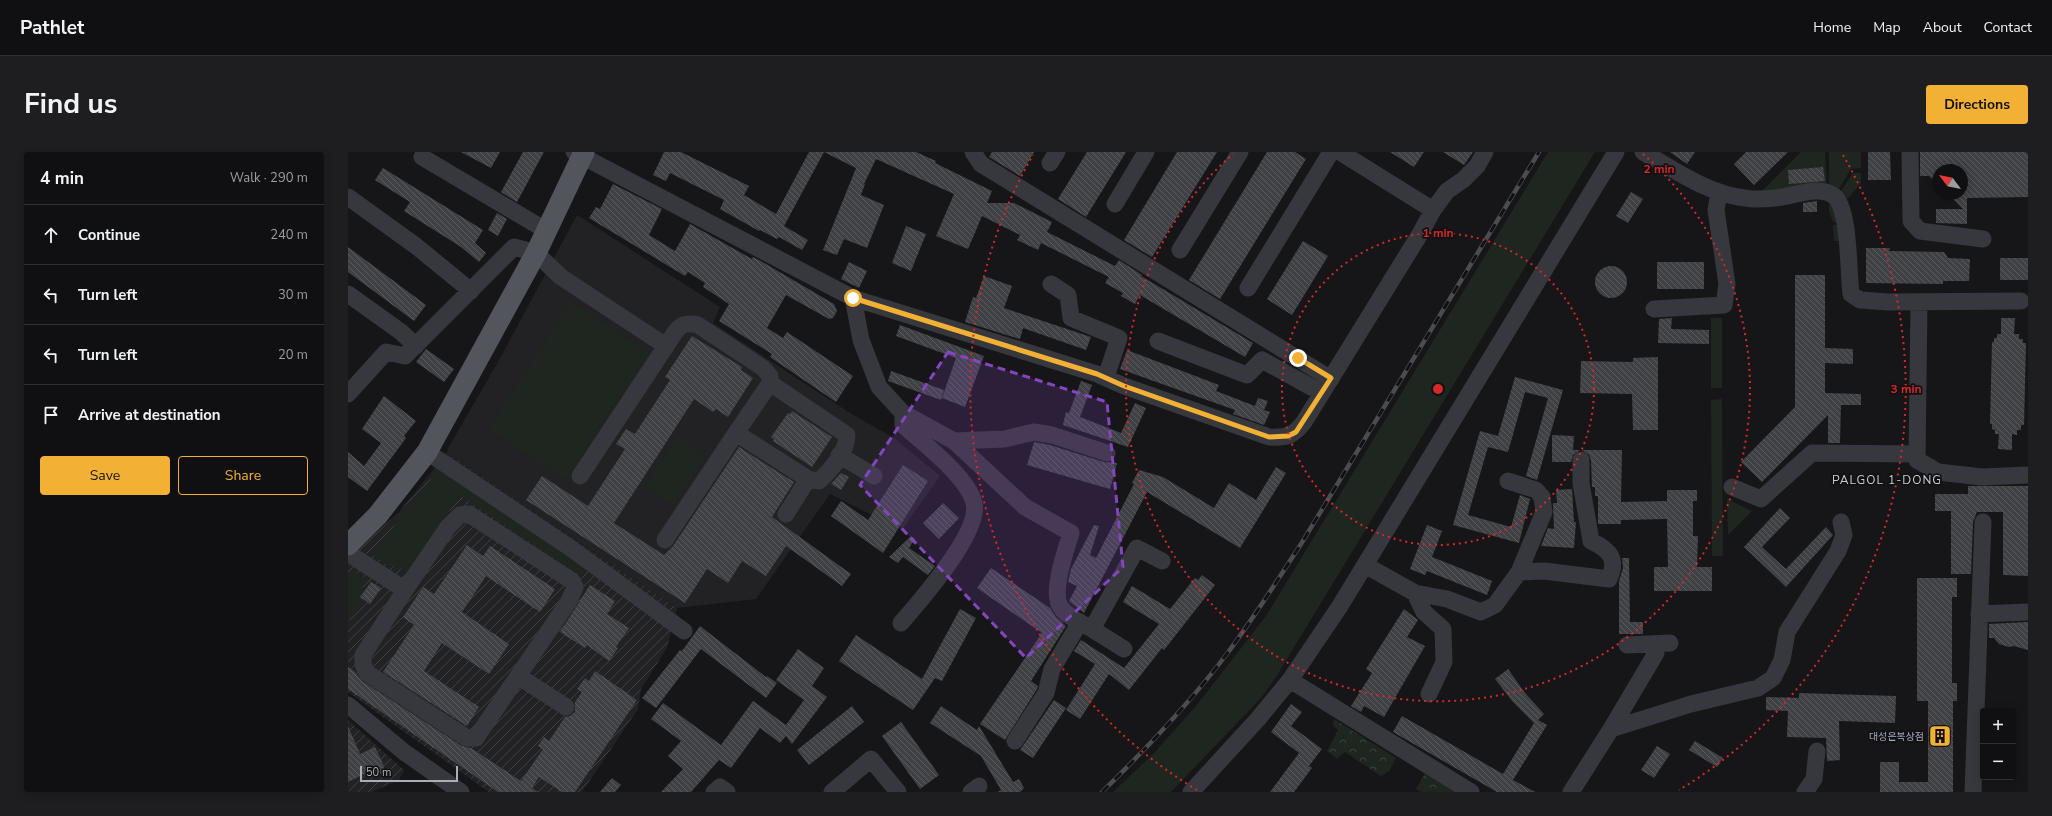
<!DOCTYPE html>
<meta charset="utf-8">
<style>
:root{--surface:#101012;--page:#1e1e20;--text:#f1f3f6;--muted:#9c9d9f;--line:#303032;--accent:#f2b134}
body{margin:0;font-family:"Nunito Sans","Noto Sans KR",sans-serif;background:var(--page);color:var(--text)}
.controls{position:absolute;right:12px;bottom:12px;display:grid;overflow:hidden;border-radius:4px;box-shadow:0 2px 10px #0003}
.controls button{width:36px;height:36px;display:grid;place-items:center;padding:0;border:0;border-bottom:1px solid var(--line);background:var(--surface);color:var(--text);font:20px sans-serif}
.compass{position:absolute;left:1584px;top:12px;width:36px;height:36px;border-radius:50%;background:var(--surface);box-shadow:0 2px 10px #0003;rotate:302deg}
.scale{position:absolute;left:12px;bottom:10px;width:98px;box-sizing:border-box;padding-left:4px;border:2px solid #a8adb8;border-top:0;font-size:11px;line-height:14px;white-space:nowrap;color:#a8adb8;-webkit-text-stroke:3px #111113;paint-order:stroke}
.stop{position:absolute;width:12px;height:12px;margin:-9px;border:3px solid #f2b134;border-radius:50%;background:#fff}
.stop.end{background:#f2b134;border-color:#fff;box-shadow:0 1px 4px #0008}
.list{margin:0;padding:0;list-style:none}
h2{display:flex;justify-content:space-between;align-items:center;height:52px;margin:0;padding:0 16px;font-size:17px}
h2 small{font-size:13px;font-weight:400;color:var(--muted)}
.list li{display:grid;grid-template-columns:26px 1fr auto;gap:12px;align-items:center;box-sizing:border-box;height:60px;padding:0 16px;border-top:1px solid var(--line)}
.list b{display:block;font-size:15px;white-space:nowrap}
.list em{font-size:13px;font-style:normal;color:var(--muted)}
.actions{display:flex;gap:8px;padding:12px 16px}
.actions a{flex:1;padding:9px 0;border:1px solid var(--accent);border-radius:4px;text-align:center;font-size:14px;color:var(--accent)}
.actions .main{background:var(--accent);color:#111}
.icon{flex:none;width:22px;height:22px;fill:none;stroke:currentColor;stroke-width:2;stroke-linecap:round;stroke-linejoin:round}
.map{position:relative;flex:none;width:1680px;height:640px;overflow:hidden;border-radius:4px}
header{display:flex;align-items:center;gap:24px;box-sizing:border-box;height:56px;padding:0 20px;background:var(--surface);border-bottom:1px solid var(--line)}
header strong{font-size:19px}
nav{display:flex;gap:22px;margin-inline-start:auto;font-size:14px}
.intro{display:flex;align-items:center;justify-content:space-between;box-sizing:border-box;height:96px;padding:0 24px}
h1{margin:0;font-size:28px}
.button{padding:10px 18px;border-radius:4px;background:var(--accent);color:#111;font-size:14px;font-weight:700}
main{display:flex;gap:24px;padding:0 24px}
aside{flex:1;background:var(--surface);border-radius:4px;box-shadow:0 2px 10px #0003}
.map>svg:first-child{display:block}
.built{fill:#222225}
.industrial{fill:url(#industrial-furrows)}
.green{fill:#1e261f}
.forest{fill:url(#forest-crowns)}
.building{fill:url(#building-back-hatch)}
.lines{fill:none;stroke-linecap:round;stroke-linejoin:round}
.minor{stroke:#37383d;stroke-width:17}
.major{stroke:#53555c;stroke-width:21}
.rail-casing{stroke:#4a4c52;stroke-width:4.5}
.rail{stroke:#111113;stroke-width:3;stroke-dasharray:9;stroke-linecap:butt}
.route{stroke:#f2b134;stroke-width:5}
.marked{fill:#8446be;fill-opacity:0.2;stroke:#8446be;stroke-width:3;stroke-dasharray:8 5;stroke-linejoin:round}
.ring{fill:none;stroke:#d62828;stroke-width:2;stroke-dasharray:2 4}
.labels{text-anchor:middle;stroke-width:3.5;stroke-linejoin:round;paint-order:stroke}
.poi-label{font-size:10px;fill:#a8adb8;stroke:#111113;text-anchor:end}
.quarter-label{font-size:12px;letter-spacing:1px;fill:#c9ccd4;stroke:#111113}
.centre{fill:#d62828;stroke:#111113;stroke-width:2}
.ring-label{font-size:12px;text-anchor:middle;font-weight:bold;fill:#d62828;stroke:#111113;stroke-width:3.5;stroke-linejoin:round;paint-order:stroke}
</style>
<header>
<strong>Pathlet</strong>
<nav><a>Home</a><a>Map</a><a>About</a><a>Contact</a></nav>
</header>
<div class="intro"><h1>Find us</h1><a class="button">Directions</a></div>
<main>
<aside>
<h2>4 min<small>Walk · 290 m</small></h2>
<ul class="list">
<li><svg class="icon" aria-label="ahead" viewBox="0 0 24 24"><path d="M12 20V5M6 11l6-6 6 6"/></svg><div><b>Continue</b></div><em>240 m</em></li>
<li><svg class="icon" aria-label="left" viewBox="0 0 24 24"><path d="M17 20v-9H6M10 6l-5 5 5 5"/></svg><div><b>Turn left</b></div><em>30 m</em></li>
<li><svg class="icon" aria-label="left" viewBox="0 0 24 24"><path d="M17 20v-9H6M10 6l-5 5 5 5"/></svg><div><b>Turn left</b></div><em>20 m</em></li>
<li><svg class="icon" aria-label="arrive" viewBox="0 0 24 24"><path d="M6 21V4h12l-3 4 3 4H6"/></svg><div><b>Arrive at destination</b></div></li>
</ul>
<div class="actions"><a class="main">Save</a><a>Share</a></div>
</aside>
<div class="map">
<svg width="1680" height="640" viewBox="0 0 1680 640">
<defs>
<pattern id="industrial-furrows" width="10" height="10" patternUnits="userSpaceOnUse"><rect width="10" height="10" fill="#222225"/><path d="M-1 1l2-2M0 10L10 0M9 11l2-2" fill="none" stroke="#3f3f43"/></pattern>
<pattern id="forest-crowns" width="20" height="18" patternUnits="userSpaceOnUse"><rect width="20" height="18" fill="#1e261f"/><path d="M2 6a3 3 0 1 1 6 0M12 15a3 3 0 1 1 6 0" fill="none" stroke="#3c433d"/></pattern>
<pattern id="building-back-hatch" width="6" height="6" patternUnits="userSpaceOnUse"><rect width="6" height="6" fill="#404145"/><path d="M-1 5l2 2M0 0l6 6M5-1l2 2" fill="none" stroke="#595a5e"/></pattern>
</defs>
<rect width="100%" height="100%" fill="#161618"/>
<path class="built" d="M229 63 372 155 365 171 502 261 546 286 592 324 554 378 482 342 408 447 329 456 99 301 100 296 150 210Z"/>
<path class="industrial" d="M99 301 329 456 319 496 293 537 290 557 234 640H141L0 540V406L51 360Z
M0 568 56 618 51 628 24 640H0Z"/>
<path class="green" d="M1200 0H1247L928 525 914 545 823 640H765L807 600 848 554 918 464Z
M1453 0H1477L1479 36 1413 40Z
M1481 0H1513V16L1503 17 1489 40 1481 35Z
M1505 21H1513V31L1497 50 1491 42Z
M1481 52 1483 53 1491 71 1485 70 1481 60Z
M1485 73H1491V89H1486Z
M223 150 301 201 218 328 140 277Z
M1363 166H1374V236H1363Z
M1374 247 1375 404H1364L1363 248Z
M329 285 357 304 325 353 297 335Z
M92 317 235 414V423H231L112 343 64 413C50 424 37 411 24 402L90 318Z
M1379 347 1404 359 1380 383Z
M5 418 19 428 13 438 15 440 11 446 15 448 0 471V424Z"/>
<path class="forest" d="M986 567 1048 606 1041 619 1033 624 997 600 989 607 979 599 990 578 985 573Z
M1077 621 1107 640H1073L1068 637Z"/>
<path class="building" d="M113 0H152L143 16Z
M175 0H196L169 50 153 40Z
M316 0H333L401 34 396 43 428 62 461 0H476L436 74 460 88 454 98 431 85 429 87 412 78 411 79 372 57 376 48 322 21 318 29 305 23Z
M476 0H568L588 9 587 11 644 39 639 51H666L704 70 699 80 767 114 771 108 794 123 793 124 905 191 897 205 792 143 787 152 773 144 775 141 757 131 761 125 693 91 690 98 669 88 672 83 634 64 620 97 588 84 606 42 528 7 516 32H517L513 43 536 53 519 96 496 87 489 103 475 98 508 16Z
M644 0H686L672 24 641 5Z
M739 0H778L738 65 710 47Z
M829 0H869L804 105 776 88Z
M919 0H947L958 7 872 147 841 128Z
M1042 0H1076L1066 15Z
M1095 0H1125L1116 13Z
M1322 0H1347L1339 12Z
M1398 0H1440L1406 33 1386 12Z
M1520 0H1542L1543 28H1520Z
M1572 0H1680V45L1619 46V72L1588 71V57H1615L1600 42H1614V18H1590V32L1581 24H1572Z
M1475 15 1477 29 1441 32 1440 18Z
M35 16 135 78 127 91 138 101 131 110 113 95 56 59 62 50 27 28Z
M265 32 314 57 301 83 327 99 342 72 404 107 405 105 411 108 486 152 489 159 485 166 481 167 438 143 419 176 435 186 439 180 505 224 488 250 422 205 424 202 371 169 381 152 355 135 357 131 340 120 337 124 241 66 248 55 252 57Z
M1283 40 1295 47 1280 71 1268 64Z
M1469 49V60H1455V51Z
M149 61 159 67 150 84 140 78Z
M558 74 578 82 563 119 544 111Z
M955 89 980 104 944 163 919 147Z
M0 95 78 153 66 169 0 120Z
M1518 96H1542L1541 99 1596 100 1600 106 1622 107 1621 129H1595V132L1518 131Z
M1652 106H1680V128H1652Z
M501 110 519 119 511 136 493 127Z
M1309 110H1356V137H1309Z
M1247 130a16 16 0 1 1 32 0a16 16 0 1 1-32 0Z
M1447 123H1477V196L1505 197V212L1477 211V241L1513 242V253H1493L1492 291H1480V263L1414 330 1393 310 1447 255Z
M636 124 664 134 656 156 743 185 738 198 675 176 672 187 617 170 625 145 628 146Z
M1324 166 1323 177 1361 178V192L1310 191 1311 167Z
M1653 166H1667L1666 182H1671V187H1675V191H1678L1676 273H1673V278H1669V283L1664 282V298L1650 297 1651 282H1647V278L1644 277V272H1642L1644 190H1646V186H1649V182H1653Z
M552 173 636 204 617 255 594 246 608 206 548 184Z
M344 184 394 215 393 218 405 226 380 265 368 257 365 260 346 247 266 371 316 403 325 394 391 295 446 330 424 365 503 422 494 434 438 394 418 424 394 409 380 431 359 417 337 451 178 348 194 324 240 354 277 297 268 292 278 277 287 282 322 228 317 225Z
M78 197 106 217 96 230 68 210Z
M779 198 871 233 868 239 907 254 910 246 920 249 916 258 922 260 916 273 885 262 887 258 772 217Z
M1310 205V278H1285L1284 242 1232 241 1233 209 1285 210V206Z
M543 219 596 238 593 248 540 229Z
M1167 225 1215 238 1189 328 1178 324 1200 246 1177 240 1160 300 1140 295 1120 363 1163 375 1172 343 1182 347 1171 391 1105 373 1132 279 1150 284Z
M733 229 744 233 732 265 773 281 787 251 798 256 780 295 715 273 718 260 721 261Z
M36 244 68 269 56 284 58 286 19 339 0 325V300L16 314 33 291 14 277Z
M444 259 484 285 464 315 425 289 426 287 423 285 440 261 442 262Z
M1204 283 1226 284 1225 298H1232L1225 303 1223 310H1204Z
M686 290 702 293 756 310 769 311 762 337 679 313Z
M1234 298H1274L1273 350 1319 349V338H1349V349H1345V384H1350L1349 415H1364V439H1306V415H1320L1319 367 1273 368V372H1250V344H1247V335H1244L1243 308 1241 303Z
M555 313 580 329 535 401 483 364 493 349 520 368Z
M928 315 938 321 892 396 799 340 736 461 721 449 729 434 720 430 723 417 746 373 751 374 742 403 748 406 786 332 784 331 791 318 815 325 866 356 881 331 908 348Z
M493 321 501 325 493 338 483 332Z
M1620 334H1680V424L1655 423V360H1629L1625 370 1623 422H1603V359H1587V342H1620Z
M1224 337 1226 370H1228L1226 396 1193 394 1200 376 1206 377 1205 351H1209L1208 338Z
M595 351 611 366 591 387 575 371Z
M1432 356 1442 366 1414 395 1438 417 1478 375 1485 383 1438 435 1396 395Z
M1079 373 1094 379 1084 405 1144 429 1139 443 1079 419 1077 423 1062 417Z
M563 384 567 387 561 396 587 414 580 423 555 405 550 411 541 405Z
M119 393 135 404 142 394 207 437 192 460 138 424 114 460 161 492 141 522 94 491 76 519 131 555 119 574 35 520 66 473 55 465 75 435 86 442Z
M1274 406H1281L1282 470H1295V482H1271V429L1275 416Z
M643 416 702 456 708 465 718 474 683 529 690 534 689 537 657 588 632 572 694 481 629 436Z
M854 423 867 433 816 498 814 496 781 538 761 522 732 567 718 558 747 512 726 499 733 488 776 516 811 472 775 450 784 434 822 457 847 426 850 428Z
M1569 426H1609V445H1604V531H1609V549H1605V640H1532V610H1551V630H1580V549H1569Z
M23 430 33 436 22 452 12 445Z
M242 433 267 449 259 462 281 476 268 495 270 496 261 509 239 493 237 496 212 480Z
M612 457 628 466 594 529 587 526 565 558 491 509 508 483 574 527Z
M1056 457 1070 468 1059 485 1077 494 1036 565 1016 554 1013 560 1003 554 1024 521 1018 517Z
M1680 470V498L1666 494 1661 495 1651 492 1646 486H1641V472Z
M352 474 418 525 419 524 429 531 418 546 353 497 308 556 294 546 332 498 334 499Z
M450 497 476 516 464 534 479 545 444 592 438 584 432 591 412 576 383 616 371 608 343 640H313L335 617 320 604 333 589 303 567 315 551 373 593 405 549 438 573 456 548 428 528Z
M0 515 7 520 14 529 114 594 123 596 173 629 195 597 190 594 196 585 201 589 217 565 222 564 227 560V550L234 540 229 537 237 526 241 529 247 519 289 548 227 640H214L191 625 184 636 190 640H150L0 537Z
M1160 517 1177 541 1196 562 1190 568 1199 573 1165 628 1187 640H1149L1045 580 1054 564 1155 622 1186 571 1165 550 1147 527Z
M1451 541 1548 544 1547 571 1491 569 1492 608 1479 609 1478 586 1439 585 1440 559 1418 558V545L1451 546Z
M706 548 718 556 685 606 672 598Z
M943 552 954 560 943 574 974 597 961 614 964 616 946 640H922L951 601 923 580Z
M504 554 516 570 461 613 449 598Z
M593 554 629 578 631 574 665 630 671 627 676 636 672 640H650L653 638 633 604 582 571Z
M553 570 591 623 572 637 534 584Z
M0 574 12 602 27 595 36 614V617L33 622 23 619 0 630Z
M1347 589 1375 606 1369 615 1341 598Z
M1309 594 1322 602 1306 626 1293 618Z
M264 626 273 633 267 640H252Z"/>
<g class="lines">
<path class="minor" d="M226 0 505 146 749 222 776 234 921 285C939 286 945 284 956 270L1072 82 1085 58 1099 39 1115 28 1129 14 1137 0
M625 0 633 12 983 227
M992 0 1085 58
M1295 0C1327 18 1360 42 1397 46 1406 48 1418 47 1427 46 1444 45 1471 32 1486 44 1502 57 1500 120 1503 142L1512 148 1540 150 1673 149
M1562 0 1563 69 1572 79 1635 87
M74 5 199 79
M702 11 709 0
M0 45 68 94 123 139
M767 52 798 0
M832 98 892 0
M703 132 720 143 723 166 771 186 758 225
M900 136 983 0
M0 142 53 180 68 194
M505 146 513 188 531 235 555 261 606 289 657 287 686 280 704 283 759 301
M1571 150 1569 308 1590 320 1634 325 1680 323
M1306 157 1376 153 1379 132 1368 58 1371 41
M810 189 899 223 914 208 974 241
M0 242 38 200 57 204 166 95 188 101 213 125 318 194C328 180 330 168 350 173L415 216 422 224V231L499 283C499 300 482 319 471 329L460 327 388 281 317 388
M388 281 422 231
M606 289 677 355 723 381C718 398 703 439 712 454 718 465 734 471 744 477L789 396 814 409
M79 300 221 395 336 479
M491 303 526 324
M232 324 318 194
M1160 329 1188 338 1194 345 1196 360 1171 420
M1384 335 1413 347 1464 301 1569 302
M438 362 460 327
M0 401 57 438 100 375 112 363 121 362 224 429 227 435 221 449 170 524 218 555
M1017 413 1067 441 1099 447 1133 460 1147 453 1171 420 1196 419 1261 427C1270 407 1262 398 1243 389L1233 331V308
M57 438 15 503V512L19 521 119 586H128L170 524
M1067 441 1076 460 1095 477 1096 510 1081 542
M1631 462 1680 460
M553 471C572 449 633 380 626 351 620 325 576 292 555 273V261
M744 477 776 497
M1279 493 1322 491
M942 528 1123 640
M0 553 56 600 113 640
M1263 577 1308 501 1307 492
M667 589 698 541 704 517 732 470
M366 640 372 635 379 640
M484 640 523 607 550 640
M623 640 631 634
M843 640 910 567 942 528 992 454 1268 0
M1223 640 1263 577 1343 552 1410 536 1425 526 1434 508 1439 480 1490 399 1496 383 1493 370
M1457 640 1466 627 1469 599
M1625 640 1635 370"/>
<path class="major" d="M0 393 30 363 79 300 188 101 236 0"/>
<g class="rail-casing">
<path id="rail" d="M754 640C798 597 841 552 878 503 905 467 929 429 953 392L1191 0"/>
</g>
<use href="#rail" class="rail"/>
</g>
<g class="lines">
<path class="route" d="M505 146 749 222 776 234 921 285 940 284 948 280 983 226 950 206"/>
</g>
<path class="marked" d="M600 200 759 250 775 415 678 506 512 333Z"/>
<g class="ring">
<circle cx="1090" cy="237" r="156"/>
<path d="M1295 2A312 312 0 1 1 885 2"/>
<path d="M849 638A468 468 0 0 1 685 3M1495 3A468 468 0 0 1 1331 638"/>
</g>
<defs>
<g id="building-square" transform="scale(1.15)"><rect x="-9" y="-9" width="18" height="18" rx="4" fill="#f2b134" stroke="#111113"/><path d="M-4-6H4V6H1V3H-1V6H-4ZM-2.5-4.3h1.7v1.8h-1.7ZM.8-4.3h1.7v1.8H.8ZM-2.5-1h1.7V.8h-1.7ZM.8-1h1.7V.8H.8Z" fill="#111"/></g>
</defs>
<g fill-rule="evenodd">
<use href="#building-square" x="1592" y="584"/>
</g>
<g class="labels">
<g class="poi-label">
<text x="1576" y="588">대성은복상점</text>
</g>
<g class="quarter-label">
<text x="1539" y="332">PALGOL 1-DONG</text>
</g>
</g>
<circle cx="1090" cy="237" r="6" class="centre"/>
<g class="ring-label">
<text x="1311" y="21">2 min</text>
<text x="1090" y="85">1 min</text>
<text x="1558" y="241">3 min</text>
</g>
</svg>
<div class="controls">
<button>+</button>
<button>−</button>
</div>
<svg class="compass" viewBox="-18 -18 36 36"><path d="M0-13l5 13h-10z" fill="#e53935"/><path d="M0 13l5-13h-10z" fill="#9c9d9f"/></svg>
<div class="scale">50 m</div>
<div class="stop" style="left:505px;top:146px"></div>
<div class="stop end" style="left:950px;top:206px"></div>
</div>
</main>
